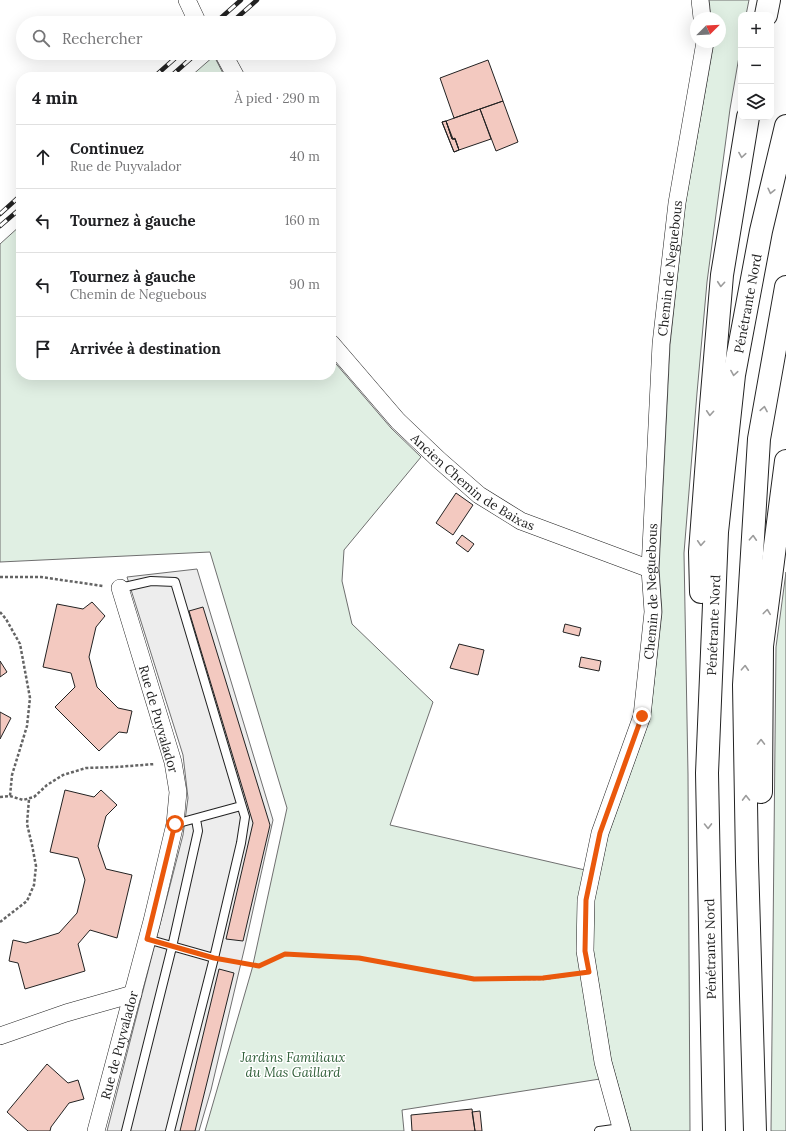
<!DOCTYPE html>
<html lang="fr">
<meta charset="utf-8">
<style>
:root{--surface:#fff;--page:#f6f6f6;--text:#202124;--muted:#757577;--line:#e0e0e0}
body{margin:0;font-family:Lora,serif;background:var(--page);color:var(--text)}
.controls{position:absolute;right:12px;top:12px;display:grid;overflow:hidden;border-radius:8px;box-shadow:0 4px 16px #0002}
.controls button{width:36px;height:36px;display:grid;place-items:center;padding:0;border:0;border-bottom:1px solid var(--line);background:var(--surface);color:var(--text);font:20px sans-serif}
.compass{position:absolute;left:690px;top:12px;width:36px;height:36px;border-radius:50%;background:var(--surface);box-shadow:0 4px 16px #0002;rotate:66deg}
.stop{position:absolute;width:12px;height:12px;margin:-9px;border:3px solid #ea580c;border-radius:50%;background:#fff}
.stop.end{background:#ea580c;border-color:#fff;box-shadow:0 1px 4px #0008}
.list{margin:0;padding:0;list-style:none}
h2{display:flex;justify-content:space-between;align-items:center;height:52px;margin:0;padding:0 16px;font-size:17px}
h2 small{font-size:13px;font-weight:400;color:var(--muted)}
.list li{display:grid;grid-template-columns:26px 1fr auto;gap:12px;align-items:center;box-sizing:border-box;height:64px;padding:0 16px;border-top:1px solid var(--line)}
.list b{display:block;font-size:15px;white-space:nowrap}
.list p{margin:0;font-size:13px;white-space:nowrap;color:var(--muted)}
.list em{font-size:13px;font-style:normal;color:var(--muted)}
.icon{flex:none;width:22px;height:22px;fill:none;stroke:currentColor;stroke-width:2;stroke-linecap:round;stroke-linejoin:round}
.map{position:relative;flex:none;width:786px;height:1131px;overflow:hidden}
.search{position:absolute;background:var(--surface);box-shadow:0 4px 16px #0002;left:16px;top:16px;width:320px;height:44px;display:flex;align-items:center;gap:10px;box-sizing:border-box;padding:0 14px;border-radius:22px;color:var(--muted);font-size:15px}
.panel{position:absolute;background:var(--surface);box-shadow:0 4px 16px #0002;left:16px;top:72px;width:320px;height:308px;border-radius:16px}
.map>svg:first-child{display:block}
.green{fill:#e0efe3;stroke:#6f6f6f}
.parking{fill:#ededed;stroke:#6f6f6f}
.building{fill:#f3c9c0;stroke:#222}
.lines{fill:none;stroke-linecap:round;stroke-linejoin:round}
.lane-casing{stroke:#222;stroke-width:10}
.street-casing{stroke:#222;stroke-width:18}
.highway-casing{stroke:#222;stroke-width:24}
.path{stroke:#646464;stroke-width:2.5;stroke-dasharray:3 2;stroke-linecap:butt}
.lane{stroke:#fff;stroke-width:8}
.street{stroke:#fff;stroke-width:17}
.highway{stroke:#fff;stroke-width:22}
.rail-casing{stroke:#222;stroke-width:4.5}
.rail{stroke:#fff;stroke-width:3;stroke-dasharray:9;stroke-linecap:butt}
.oneway{stroke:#9c9c9c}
.route{stroke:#ea580c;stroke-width:5}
.labels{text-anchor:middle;stroke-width:3;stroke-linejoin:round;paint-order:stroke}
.street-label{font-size:13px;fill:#222;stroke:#fff}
.park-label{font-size:13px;font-style:italic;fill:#2f5e38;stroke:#fff}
</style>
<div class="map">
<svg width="786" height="1131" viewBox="0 0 786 1131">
<rect width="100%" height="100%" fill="#fff"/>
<path class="green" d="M709 0H749L746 15H741V45L730 109 707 282 697 393 684 553 688 774 690 1131H631L611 1060 593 950 594 901 608 835 650 718 662 612 659 569 670 345 685 205 714 42H720V18H711Z
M214 56 225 77H190Z
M21 225V375H331V358L391 428 421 457 344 550 342 581 352 624 433 702 390 825 585 870 600 1079 402 1110 404 1131H205L252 969 287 808 210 552 0 562V244Z
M786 572V1131H771L776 647Z"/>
<path class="parking" d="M197 569 273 820 245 946 211 1090 199 1131H107L183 835 188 798 183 755 127 577Z"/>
<path class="building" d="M488 60 503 101 454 118 440 78Z
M503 101 518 142 496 151 480 109Z
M480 109 491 139 459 150 455 139H452L446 121Z
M446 121 453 139 455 138 459 150 454 152 442 122Z
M446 121 452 139H455L459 150 454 152 442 122Z
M456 493 473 505 453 535 436 523Z
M462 535 474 544 468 552 456 543Z
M92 602 105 616 96 627 89 657 97 687 118 708 132 711 127 733 119 732 99 751 55 707 75 687 71 673 43 667 57 604 83 609Z
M203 607 270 825 243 941 226 939 253 823 189 611Z
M565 624 581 628 579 636 563 632Z
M459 644 484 650 478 675 450 668Z
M581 657 601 661 599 671 579 667Z
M0 661 7 672 0 677Z
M0 712 11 718 0 739Z
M65 790 94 797 101 790 117 805 106 816 98 846 106 869 132 875 117 938 90 930 78 944 85 971 25 989 18 963 9 961 13 940 26 943 59 933 77 913 85 880 78 858 50 852Z
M219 969 234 973 195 1131H180Z
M47 1064 68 1083 78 1080 84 1099 69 1103 51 1127 50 1131H28L7 1112Z
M472 1109 475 1131H412L411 1115Z
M480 1111 482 1131H475L472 1112Z"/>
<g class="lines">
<g class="lane-casing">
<path id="lane" d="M120 588 151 581 175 582 245 817 241 843 214 958 170 1131
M175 824 241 806
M147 939 214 958
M126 1131 172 947 198 831 196 819
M599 1131 621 1128"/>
</g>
<g class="street-casing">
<g id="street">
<path d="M187 0 196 19"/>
<path d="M700 0 702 18"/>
<path d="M223 53 236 77"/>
<path id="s1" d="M331 343 398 421 439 460 479 495 521 521 650 569"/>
<path d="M0 1036 66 1013 133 994"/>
<path id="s2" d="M96 1131 152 921 175 824 178 792 173 762 120 588"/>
<path id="s3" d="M622 1131 603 1062 585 951 586 900 600 833 642 716 653 612 650 569 661 344 677 203 705 42"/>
</g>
</g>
<g class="highway-casing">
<g id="highway">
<path d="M766 15 769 0"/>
<path d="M701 592 700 552 711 406 722 275 748 117"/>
<path d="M761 792 762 646 786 461"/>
<path id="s4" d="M714 1131 707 773 717 532 734 375 761 231 786 126"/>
<path d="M755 1131 747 861 744 685 759 439 786 287"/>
</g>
</g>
<path class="path" d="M0 577H41L103 586
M0 612 6 619 20 644 30 698 27 726 12 775 10 796
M0 797 10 796 23 800 34 797 47 785 63 775 86 768 116 767 155 764
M0 922 27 901 34 885 36 866 32 845 27 824 29 799
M228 960 259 966 285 954 359 958 474 979H543L571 975"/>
<use href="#lane" class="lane"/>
<use href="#street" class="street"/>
<use href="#highway" class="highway"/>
<g class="rail-casing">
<path id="rail" d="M215 23 241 0
M231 23 257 0
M154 77 181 53
M170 77 197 53
M0 214 21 195
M0 226 21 208"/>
</g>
<use href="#rail" class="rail"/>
</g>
<defs><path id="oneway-chevron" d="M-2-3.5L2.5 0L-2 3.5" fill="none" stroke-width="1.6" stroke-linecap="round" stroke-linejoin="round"/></defs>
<g class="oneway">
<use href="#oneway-chevron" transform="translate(742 155) rotate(99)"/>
<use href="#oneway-chevron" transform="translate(771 191) rotate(103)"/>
<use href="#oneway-chevron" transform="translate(721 284) rotate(95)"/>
<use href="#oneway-chevron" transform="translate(734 373) rotate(99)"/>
<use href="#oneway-chevron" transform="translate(764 409) rotate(-80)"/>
<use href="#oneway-chevron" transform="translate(710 413) rotate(94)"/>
<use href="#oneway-chevron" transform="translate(753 538) rotate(-87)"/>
<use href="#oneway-chevron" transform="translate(701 543) rotate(94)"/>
<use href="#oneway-chevron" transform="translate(767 612) rotate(-83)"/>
<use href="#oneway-chevron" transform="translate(745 668) rotate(-87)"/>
<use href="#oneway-chevron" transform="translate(761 742) rotate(-89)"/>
<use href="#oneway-chevron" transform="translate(746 798) rotate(-91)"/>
<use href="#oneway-chevron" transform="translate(708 826) rotate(89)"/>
</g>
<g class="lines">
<path class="route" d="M175 824 147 939 214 958 259 966 285 954 359 958 474 979 543 978 589 972 585 951 586 900 600 833 642 716"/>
</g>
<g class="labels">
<g class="street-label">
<text dy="5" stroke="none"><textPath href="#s3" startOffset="877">Chemin de Neguebous</textPath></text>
<text dy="5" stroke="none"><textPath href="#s4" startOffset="830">Pénétrante Nord</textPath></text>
<text dy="5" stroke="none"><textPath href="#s1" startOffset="200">Ancien Chemin de Baixas</textPath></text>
<text dy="5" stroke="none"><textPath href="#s3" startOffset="553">Chemin de Neguebous</textPath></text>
<text dy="5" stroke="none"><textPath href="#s4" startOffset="506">Pénétrante Nord</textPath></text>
<text transform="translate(159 719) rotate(74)" y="5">Rue de Puyvalador</text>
<text transform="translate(710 949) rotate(-91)" y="5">Pénétrante Nord</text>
<text dy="5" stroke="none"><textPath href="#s2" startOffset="89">Rue de Puyvalador</textPath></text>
</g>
<g class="park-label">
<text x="293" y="1062">Jardins Familiaux<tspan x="293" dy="15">du Mas Gaillard</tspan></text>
</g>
</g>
</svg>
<div class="controls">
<button>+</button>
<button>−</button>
<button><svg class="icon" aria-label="layers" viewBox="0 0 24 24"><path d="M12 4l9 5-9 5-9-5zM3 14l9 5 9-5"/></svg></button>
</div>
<svg class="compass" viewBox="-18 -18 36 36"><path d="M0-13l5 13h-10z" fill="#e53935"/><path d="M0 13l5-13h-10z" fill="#757577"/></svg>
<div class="stop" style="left:175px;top:824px"></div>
<div class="stop end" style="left:642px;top:716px"></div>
<div class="search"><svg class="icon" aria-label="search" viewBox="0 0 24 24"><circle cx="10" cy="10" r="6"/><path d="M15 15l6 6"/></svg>Rechercher</div>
<section class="panel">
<h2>4 min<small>À pied · 290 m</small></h2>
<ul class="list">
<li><svg class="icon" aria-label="ahead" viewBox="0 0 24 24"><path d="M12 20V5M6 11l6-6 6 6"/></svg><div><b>Continuez</b><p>Rue de Puyvalador</p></div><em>40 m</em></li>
<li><svg class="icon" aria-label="left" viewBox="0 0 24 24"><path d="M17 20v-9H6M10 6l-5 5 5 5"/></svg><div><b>Tournez à gauche</b></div><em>160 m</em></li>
<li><svg class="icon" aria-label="left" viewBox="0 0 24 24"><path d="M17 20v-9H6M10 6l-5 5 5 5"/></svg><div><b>Tournez à gauche</b><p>Chemin de Neguebous</p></div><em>90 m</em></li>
<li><svg class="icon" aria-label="arrive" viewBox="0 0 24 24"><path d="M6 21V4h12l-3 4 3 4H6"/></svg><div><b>Arrivée à destination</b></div></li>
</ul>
</section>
</div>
